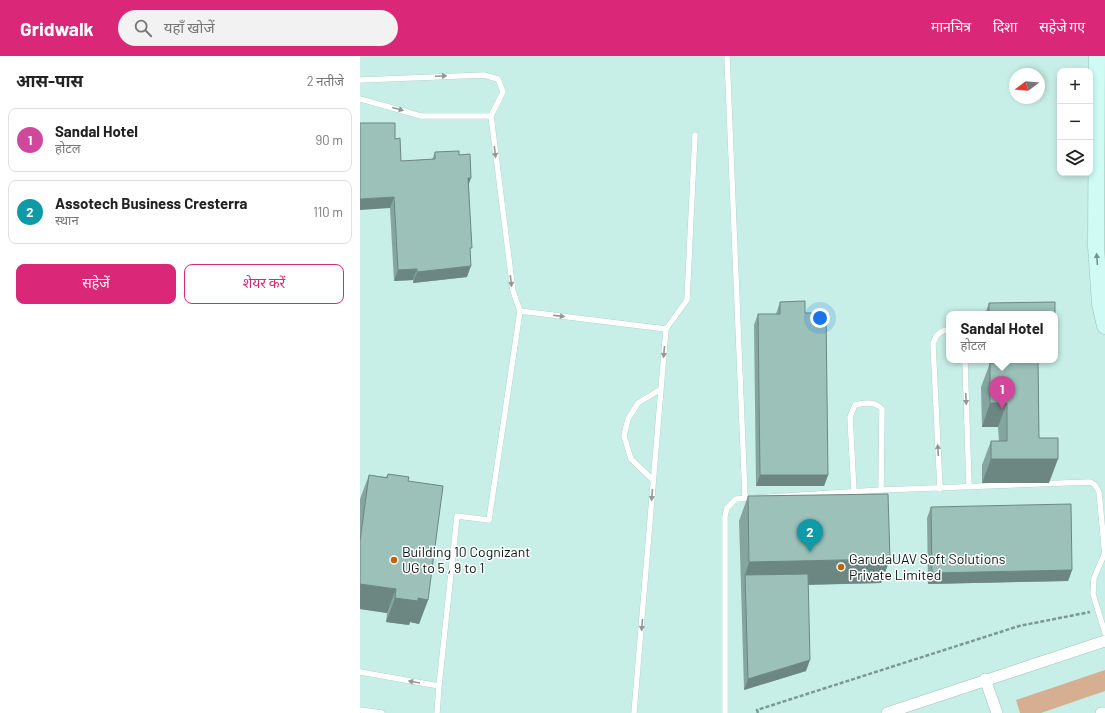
<!DOCTYPE html>
<html lang="hi">
<meta charset="utf-8">
<style>
:root{--surface:#fff;--page:#f2f2f2;--text:#222;--muted:#767676;--line:#e0e0e0;--accent:#db2777}
body{margin:0;font-family:Barlow,"Noto Sans Devanagari",sans-serif;background:var(--page);color:var(--text)}
.controls{position:absolute;right:12px;top:12px;display:grid;overflow:hidden;border-radius:8px;box-shadow:0 2px 6px #0003}
.controls button{width:36px;height:36px;display:grid;place-items:center;padding:0;border:0;border-bottom:1px solid var(--line);background:var(--surface);color:var(--text);font:20px sans-serif}
.compass{position:absolute;left:649px;top:12px;width:36px;height:36px;border-radius:50%;background:var(--surface);box-shadow:0 2px 6px #0003;rotate:254deg}
.you{position:absolute;left:460px;top:262px;width:14px;height:14px;margin:-10px;border:3px solid #fff;border-radius:50%;background:#1a73e8;box-shadow:0 0 0 6px #1a73e833}
.badge{display:grid;place-items:center;width:26px;height:26px;border-radius:50%;background:var(--accent);color:#fff;font-size:13px;font-weight:700}
.pin{position:absolute;translate:-50% -33px;filter:drop-shadow(0 1px 2px #0008)}
.pin::after{content:'';position:absolute;top:21px;width:14px;height:12px;background:inherit;clip-path:polygon(0 0,100% 0,50% 100%)}
.popup{position:absolute;left:586px;top:255px;width:112px;height:52px;box-sizing:border-box;display:grid;place-content:center;border-radius:8px;background:var(--surface);filter:drop-shadow(0 1px 3px #0005);font-size:13px;white-space:nowrap;color:var(--muted)}
.popup b{font-size:15px;color:var(--text)}
.popup::after{content:'';position:absolute;left:50%;top:100%;margin-left:-8px;border:8px solid transparent;border-top-color:var(--surface)}
.list{margin:0;padding:0;list-style:none}
h2{display:flex;justify-content:space-between;align-items:center;height:52px;margin:0;padding:0 16px;font-size:17px}
h2 small{font-size:13px;font-weight:400;color:var(--muted)}
.list li{display:grid;grid-template-columns:26px 1fr auto;gap:12px;align-items:center;box-sizing:border-box;height:64px;margin:0 8px 8px;padding:0 8px;border:1px solid var(--line);border-radius:8px}
.list b{display:block;font-size:15px;white-space:nowrap}
.list p{margin:0;font-size:13px;white-space:nowrap;color:var(--muted)}
.list em{font-size:13px;font-style:normal;color:var(--muted)}
.actions{display:flex;gap:8px;padding:12px 16px}
.actions a{flex:1;padding:9px 0;border:1px solid var(--accent);border-radius:8px;text-align:center;font-size:14px;color:var(--accent)}
.actions .main{background:var(--accent);color:#fff}
.icon{flex:none;width:22px;height:22px;fill:none;stroke:currentColor;stroke-width:2;stroke-linecap:round;stroke-linejoin:round}
.map{position:relative;flex:none;width:745px;height:657px;overflow:hidden}
header{display:flex;align-items:center;gap:24px;box-sizing:border-box;height:56px;padding:0 20px;background:var(--accent);color:#fff}
header strong{font-size:19px}
nav{display:flex;gap:22px;margin-inline-start:auto;font-size:14px}
.search{width:280px;height:36px;background:var(--page);display:flex;align-items:center;gap:10px;box-sizing:border-box;padding:0 14px;border-radius:22px;color:var(--muted);font-size:15px}
main{display:flex}
aside{flex:1;background:var(--surface)}
.map>svg:first-child{display:block}
.green{fill:#d6af93}
.lines{fill:none;stroke-linecap:round;stroke-linejoin:round}
.lane-casing{stroke:#9bc1b9;stroke-width:6}
.street-casing{stroke:#9bc1b9;stroke-width:12}
.secondary-casing{stroke:#9bc1b9;stroke-width:17}
.path{stroke:#7b9993;stroke-width:2.5;stroke-dasharray:4 2;stroke-linecap:butt}
.lane{stroke:#fff;stroke-width:5.5}
.street{stroke:#fff;stroke-width:11}
.secondary{stroke:#cffbf4;stroke-width:16}
.wall{fill:#85a69f}
.shaded-wall{fill:#6c8782}
.building{fill:#9bc1b9;stroke:#6c8782}
.oneway{fill:#919896}
.oneway2{fill:#769590}
.poi-dot{fill:#be6502;stroke:#fff;stroke-width:1.5}
.labels{text-anchor:middle;stroke-width:3;stroke-linejoin:round;paint-order:stroke}
.poi-label{font-size:14px;fill:#0a1916;stroke:#fff;text-anchor:start}
</style>
<header>
<strong>Gridwalk</strong>
<div class="search"><svg class="icon" aria-label="search" viewBox="0 0 24 24"><circle cx="10" cy="10" r="6"/><path d="M15 15l6 6"/></svg>यहाँ खोजें</div>
<nav><a>मानचित्र</a><a>दिशा</a><a>सहेजे गए</a></nav>
</header>
<main>
<aside>
<h2>आस-पास<small>2 नतीजे</small></h2>
<ul class="list">
<li><span class="badge" style="background:#d1479c">1</span><div><b>Sandal Hotel</b><p>होटल</p></div><em>90 m</em></li>
<li><span class="badge" style="background:#0f9aa8">2</span><div><b>Assotech Business Cresterra</b><p>स्थान</p></div><em>110 m</em></li>
</ul>
<div class="actions"><a class="main">सहेजें</a><a>शेयर करें</a></div>
</aside>
<div class="map">
<svg width="745" height="657" viewBox="0 0 745 657">
<rect width="100%" height="100%" fill="#c8efe7"/>
<path class="green" d="M745 614V635L681 657H660L656 644Z"/>
<g class="lines">
<g class="lane-casing">
<path id="lane" d="M367 0 385 441
M0 24 124 19 138 23 143 36 131 60
M0 43 61 60H131L153 235 160 255 129 464 97 460 79 630
M160 255 306 273 274 657
M306 273 327 244 335 79
M605 304 609 431
M293 424 271 403 264 380 268 363 278 347 301 333
M580 433 573 288C575 280 580 274 589 274
M494 436 490 361 495 349C505 346 515 345 522 353L521 434
M744 499 734 522 733 538 745 577
M0 616 79 630 77 657
M0 654 22 657
M365 657V460L367 452 376 443 521 434 730 426 735 429 739 436 745 500"/>
</g>
<g class="street-casing">
<path id="street" d="M625 623 637 657
M527 657 745 585
M741 657H745"/>
</g>
<g class="secondary-casing">
<path id="secondary" d="M737 0 736 190 740 248 745 270"/>
</g>
<path class="path" d="M398 657 397 654 659 570 730 556"/>
<use href="#lane" class="lane"/>
<use href="#street" class="street"/>
<use href="#secondary" class="secondary"/>
</g>
<path class="wall" d="M35 83 41 105 72 104 75 96 99 99 109 128 110 198 107 221 53 227V224L34 225 30 152Z
M420 246 445 257 468 419 464 430H396L394 269 398 258H416Z
M629 247 695 258H625Z
M638 304H678L679 382 689 427H622V409L631 385H639L638 371H622L621 331 630 307H638Z
M28 418 48 425 68 544 59 568 50 566 49 569 26 566 27 557 0 553V443L9 419 26 421Z
M388 440 530 503 521 527 448 529 446 615 384 634 381 530 379 465Z
M571 451 712 514 708 525 568 528 567 462Z"/>
<path class="shaded-wall" d="M108 122H111L107 133Z
M34 141 30 152 0 154V143Z
M111 210 107 221 53 227 57 216Z
M57 213 53 224 34 225 38 214Z
M630 347H647L638 371H622Z
M631 403H698L689 427H622Z
M400 419H468L464 430H396Z
M530 503 521 527 385 530V519L389 506Z
M712 514 708 525 568 528 572 517Z
M0 528 36 533 27 557 0 553Z
M35 542H58L68 544 59 568 50 566 49 569 26 566Z
M450 604 446 615 384 634 388 623Z"/>
<path class="building" d="M0 67H35V83L40 82 41 105 75 103V96L99 95V99L110 98 111 122H108L112 192H110L111 210 57 216V213L38 214 34 141 0 143Z
M445 245V257H466L468 419H400L398 258H420V246Z
M695 246V258H629V247Z
M647 304H678L679 382H698V403H631V385H647V347H630V307H647Z
M28 418 49 421 48 425 83 430 68 544 58 542V545L35 542 36 533 0 528V485L9 419 27 422Z
M528 438 530 503 389 506 388 440Z
M711 448 712 514 572 517 571 451Z
M448 518 450 604 388 623 385 519Z"/>
<defs><path id="oneway-solid" d="M-6-.8H1V-3.2L6.5 0L1 3.2V.8H-6Z"/></defs>
<g class="oneway">
<use href="#oneway-solid" transform="translate(81 20) rotate(-2)"/>
<use href="#oneway-solid" transform="translate(38 53) rotate(15)"/>
<use href="#oneway-solid" transform="translate(135 96) rotate(83)"/>
<use href="#oneway-solid" transform="translate(151 225) rotate(83)"/>
<use href="#oneway-solid" transform="translate(199 260) rotate(7)"/>
<use href="#oneway-solid" transform="translate(304 296) rotate(95)"/>
<use href="#oneway-solid" transform="translate(606 343) rotate(88)"/>
<use href="#oneway-solid" transform="translate(578 394) rotate(-93)"/>
<use href="#oneway-solid" transform="translate(292 439) rotate(95)"/>
<use href="#oneway-solid" transform="translate(282 569) rotate(95)"/>
<use href="#oneway-solid" transform="translate(54 626) rotate(-170)"/>
</g>
<use class="oneway2" href="#oneway-solid" transform="translate(737 203) rotate(-94)"/>
<g class="poi-dot">
<circle cx="34" cy="504" r="4"/>
<circle cx="481" cy="511" r="4"/>
</g>
<g class="labels">
<g class="poi-label">
<text x="42" y="501">Building 10 Cognizant<tspan x="42" dy="16">UG to 5 , 9 to 1</tspan></text>
<text x="489" y="508">GarudaUAV Soft Solutions<tspan x="489" dy="16">Private Limited</tspan></text>
</g>
</g>
</svg>
<div class="controls">
<button>+</button>
<button>−</button>
<button><svg class="icon" aria-label="layers" viewBox="0 0 24 24"><path d="M12 4l9 5-9 5-9-5zM3 14l9 5 9-5"/></svg></button>
</div>
<svg class="compass" viewBox="-18 -18 36 36"><path d="M0-13l5 13h-10z" fill="#e53935"/><path d="M0 13l5-13h-10z" fill="#767676"/></svg>
<div class="you"></div>
<div class="pin badge" style="left:642px;top:353px;background:#d1479c">1</div>
<div class="popup"><b>Sandal Hotel</b>होटल</div>
<div class="pin badge" style="left:450px;top:496px;background:#0f9aa8">2</div>
</div>
</main>
